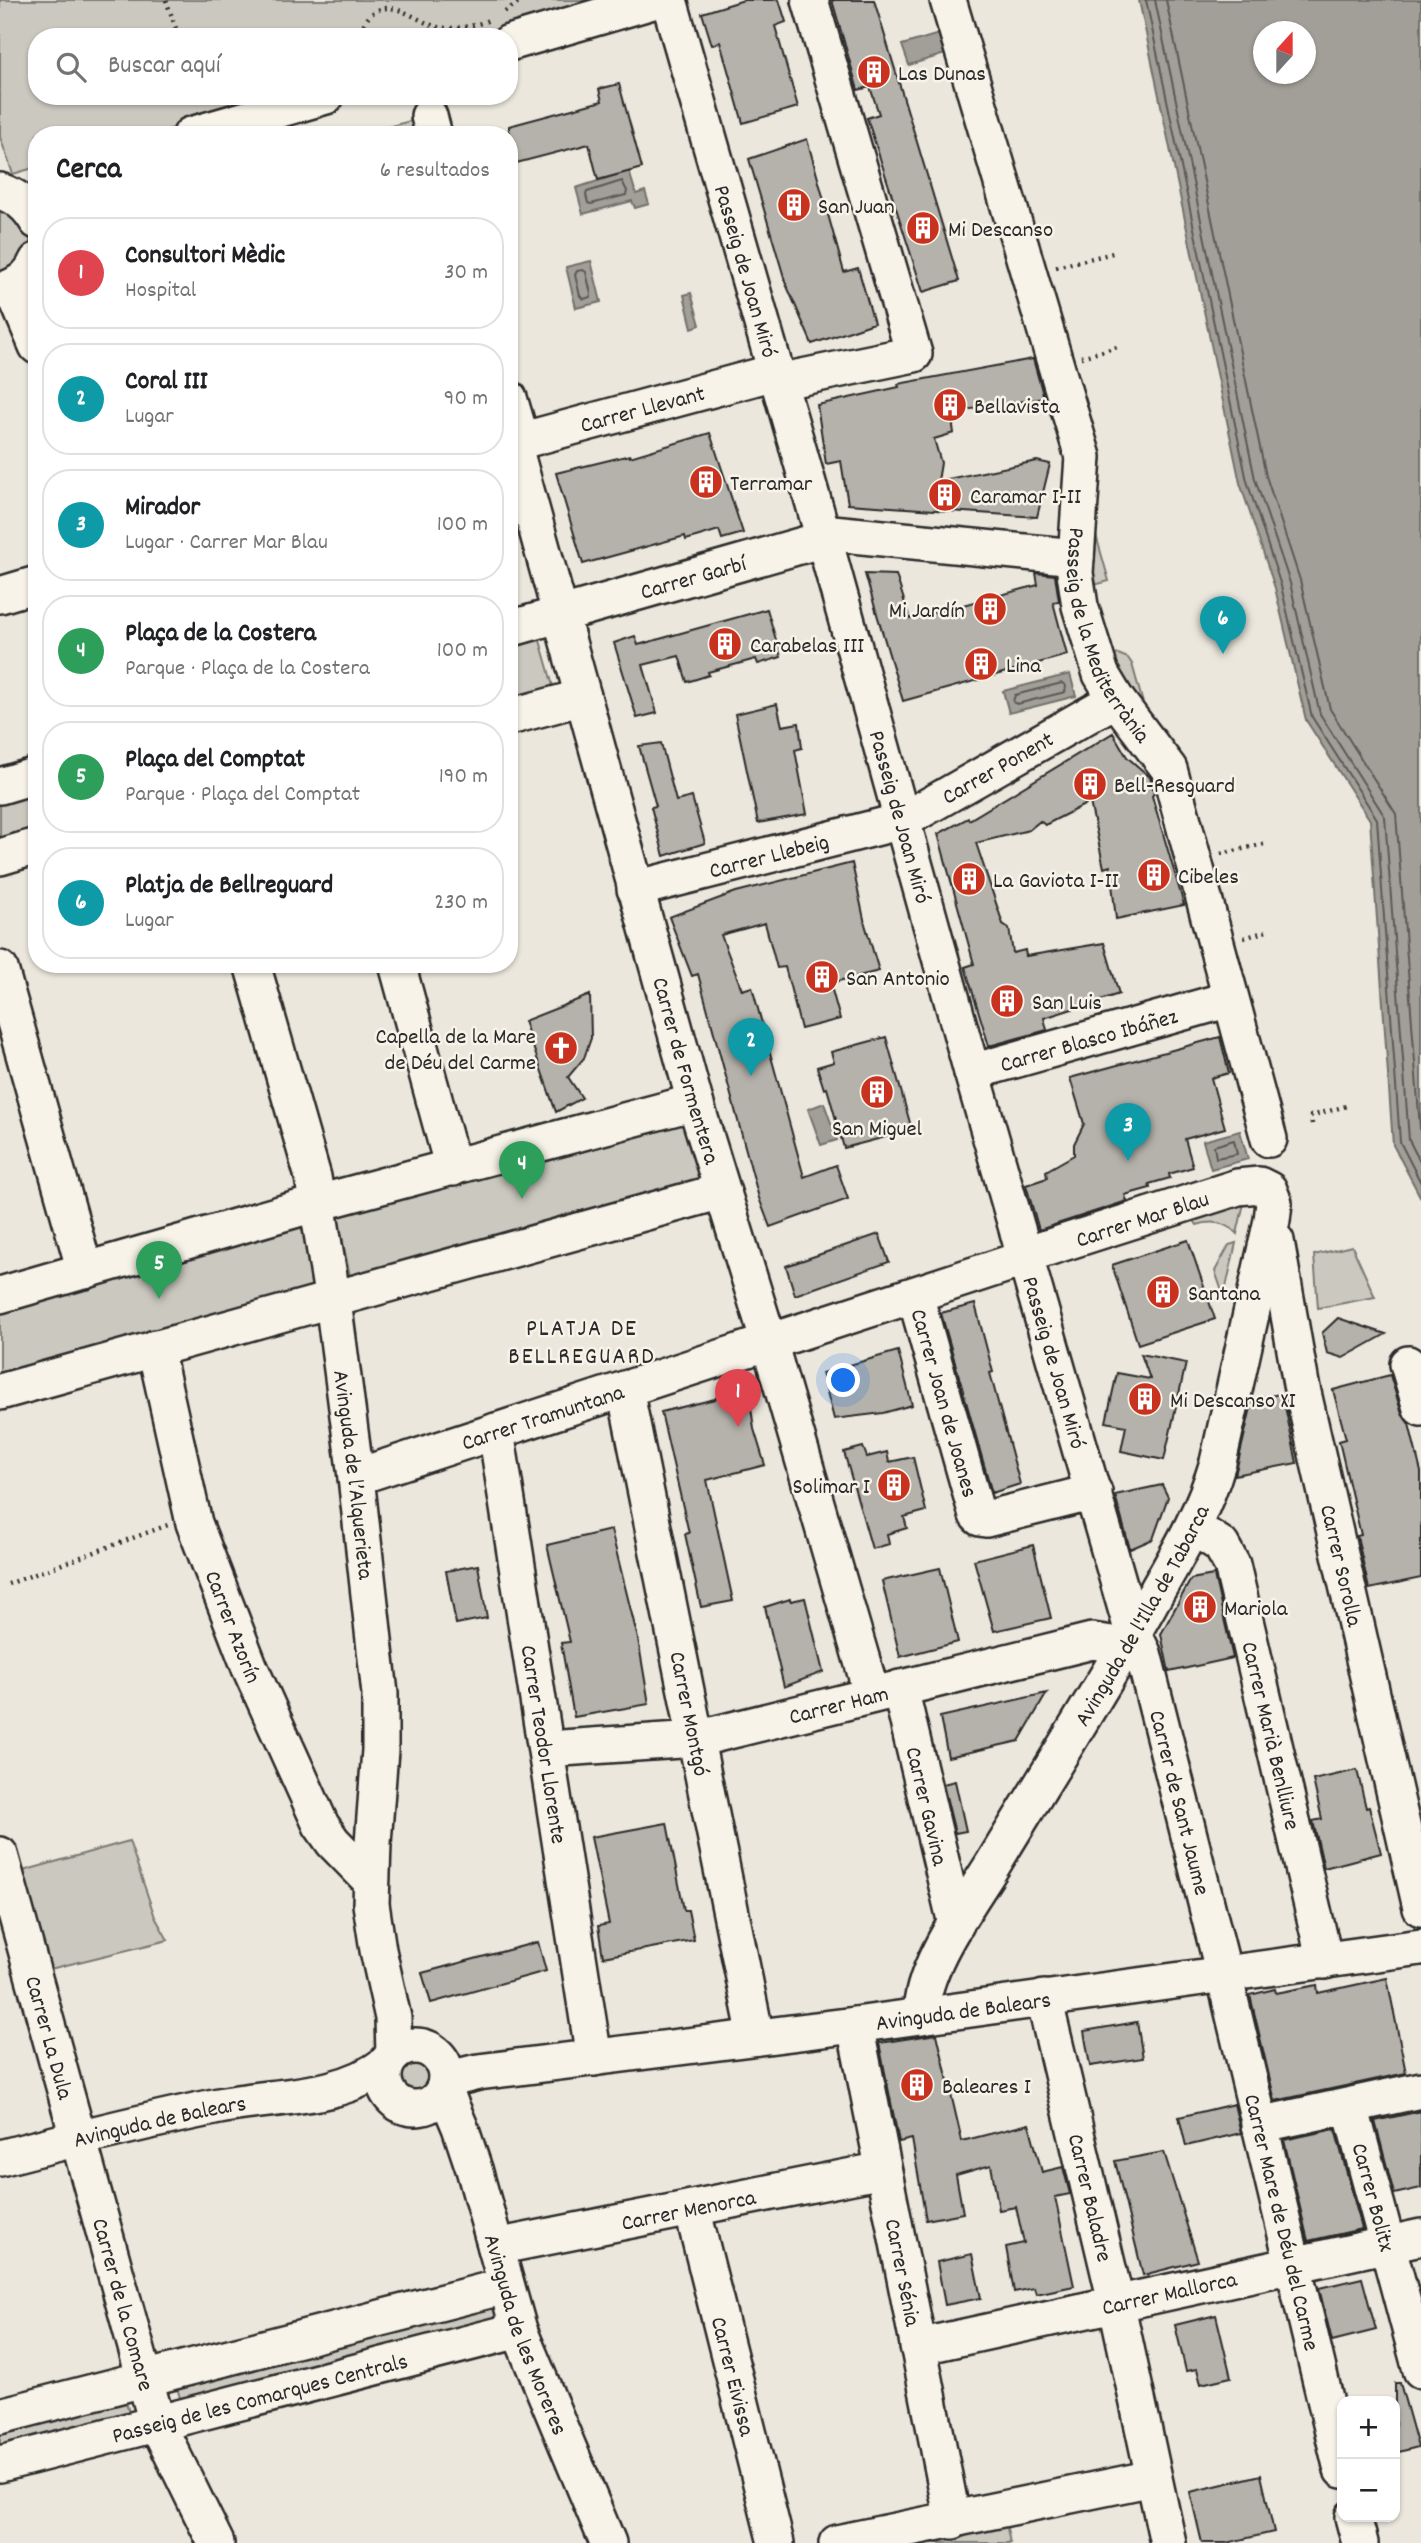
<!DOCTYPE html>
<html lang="es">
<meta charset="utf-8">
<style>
:root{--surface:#fff;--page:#f2f2f2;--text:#202124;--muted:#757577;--line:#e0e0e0;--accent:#c8321e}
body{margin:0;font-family:Dekko,sans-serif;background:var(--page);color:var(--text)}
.controls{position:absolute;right:21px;bottom:21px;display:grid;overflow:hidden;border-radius:14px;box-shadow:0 2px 5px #0004}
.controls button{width:63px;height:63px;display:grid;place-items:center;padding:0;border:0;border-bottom:2px solid var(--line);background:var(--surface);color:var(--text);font:35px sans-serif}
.compass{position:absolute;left:1253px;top:21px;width:63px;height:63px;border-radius:50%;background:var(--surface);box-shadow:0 2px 5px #0004;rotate:21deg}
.you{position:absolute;left:844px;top:1381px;width:24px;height:24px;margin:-18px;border:5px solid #fff;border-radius:50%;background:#1a73e8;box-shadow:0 0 0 10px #1a73e833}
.badge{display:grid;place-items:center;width:46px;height:46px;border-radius:50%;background:var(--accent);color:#fff;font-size:23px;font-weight:700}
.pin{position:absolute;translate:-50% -58px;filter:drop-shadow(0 2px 4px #0008)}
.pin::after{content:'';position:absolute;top:37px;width:24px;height:21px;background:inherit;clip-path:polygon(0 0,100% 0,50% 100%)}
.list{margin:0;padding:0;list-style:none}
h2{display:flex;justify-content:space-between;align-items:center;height:91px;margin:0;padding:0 28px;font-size:30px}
h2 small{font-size:23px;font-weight:400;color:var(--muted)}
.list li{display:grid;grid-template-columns:46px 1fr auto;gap:21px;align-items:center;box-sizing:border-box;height:112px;margin:0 14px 14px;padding:0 14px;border:2px solid var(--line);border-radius:28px}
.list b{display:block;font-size:26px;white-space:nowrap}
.list p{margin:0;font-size:23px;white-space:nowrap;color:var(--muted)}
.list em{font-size:23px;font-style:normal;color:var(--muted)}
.icon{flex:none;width:38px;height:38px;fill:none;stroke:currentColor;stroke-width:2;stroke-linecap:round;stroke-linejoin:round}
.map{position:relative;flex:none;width:1421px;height:2543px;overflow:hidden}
.search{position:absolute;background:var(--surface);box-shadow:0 2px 5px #0004;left:28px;top:28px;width:490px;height:77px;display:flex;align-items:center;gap:18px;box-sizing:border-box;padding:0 24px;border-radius:28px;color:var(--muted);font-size:26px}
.panel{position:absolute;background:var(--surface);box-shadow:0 2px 5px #0004;left:28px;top:126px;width:490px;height:847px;border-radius:28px}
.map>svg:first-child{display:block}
.green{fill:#cbc8bf;stroke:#7b7a75;stroke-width:2}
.water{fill:#a29f98;stroke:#72716c;stroke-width:2;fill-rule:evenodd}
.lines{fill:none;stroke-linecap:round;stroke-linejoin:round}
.shore{stroke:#5b5957;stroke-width:2}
.building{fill:#b5b2ab;stroke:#2b2b2b;stroke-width:2}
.minor-casing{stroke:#2b2b2b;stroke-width:40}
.path{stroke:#2b2b2b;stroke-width:4.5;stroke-dasharray:2 5;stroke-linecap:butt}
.minor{stroke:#f7f3e8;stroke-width:35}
.labels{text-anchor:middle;stroke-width:5;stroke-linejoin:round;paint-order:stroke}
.poi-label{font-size:23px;fill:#2b2b2b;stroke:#f7f3e8;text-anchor:start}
.street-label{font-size:23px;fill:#2b2b2b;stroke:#f7f3e8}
.neighbourhood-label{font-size:24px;letter-spacing:2px;fill:#2b2b2b;stroke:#f7f3e8}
</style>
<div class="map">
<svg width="1421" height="2543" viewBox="0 0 1421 2543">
<rect width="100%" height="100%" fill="#ebe7dd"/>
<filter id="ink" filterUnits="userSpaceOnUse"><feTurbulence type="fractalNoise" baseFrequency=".0143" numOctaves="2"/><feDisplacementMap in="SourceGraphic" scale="14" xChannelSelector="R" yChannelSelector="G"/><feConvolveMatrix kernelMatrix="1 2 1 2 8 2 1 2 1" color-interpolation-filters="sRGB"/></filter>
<g filter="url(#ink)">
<path class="green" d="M0 0H595L494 37H37V96H285L150 135H37V167L13 174 0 137Z
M418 119 423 135H357Z
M0 205 30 234V248L0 279Z
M1092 521 1109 581 1083 588Z
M539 637 555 693 509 705V645Z
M1118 654 1128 658 1132 664 1146 714 1107 661Z
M37 786V839L0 850V797Z
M686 1117 707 1184 351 1281 337 1213Z
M1244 1203 1237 1234C1226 1222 1213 1220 1197 1225L1194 1220Z
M307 1220 319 1291 0 1380V1306Z
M1236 1243 1224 1296V1297L1215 1271 1229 1245Z
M1352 1246 1375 1297 1318 1308 1314 1255Z
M129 1841 155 1917 168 1940 50 1969 23 1871Z
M396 2078a20 20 0 1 1 40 0a20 20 0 1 1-40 0Z
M492 2296 501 2327 183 2409 175 2380Z
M123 2392 132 2422 0 2457V2425Z
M1006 2523 1010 2543H901Z"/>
<path class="water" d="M1139 0H1421V1198L1393 1145 1370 820 1306 720 1275 588 1240 483ZM1264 32H1306V74H1264Z
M939 34 945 54 909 65 902 45Z
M629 171 636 194 645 191 649 204 635 208 632 201 583 214 576 188Z
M591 261 601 302 576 308 566 267Z
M691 293 700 325 692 328 684 295Z
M1070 674 1076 696 1009 713 1003 691Z
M824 1103 837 1140 821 1145 808 1109Z
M1240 1131 1248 1159 1211 1169 1203 1141Z"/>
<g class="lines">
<path class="shore" d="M1146 0 1247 481 1281 586 1312 717 1377 819 1400 1142 1421 1183
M1155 0 1255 479 1290 583 1320 714 1385 817 1409 1140 1421 1164
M1166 0 1266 476 1300 580 1330 709 1396 814 1421 1141
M622 181 627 191 626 195 591 204 588 203 586 195 587 192Z
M583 270 586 272 591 294 590 297 584 299 580 296 575 275 577 271Z
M1062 683 1066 686 1065 692 1017 704 1013 702 1015 695Z
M1234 1140 1237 1154 1216 1158 1214 1146Z"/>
</g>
<path class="building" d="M744 0H779L786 22 775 26 798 107 743 123 720 42 712 45 702 13Z
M832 0H874L959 281 923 292 867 118 879 114 870 87 858 90Z
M619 84 642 168 598 180 589 144 509 165V126L602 101 599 89Z
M807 139 844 272 858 268 874 323 812 344 786 284 749 159Z
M1033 359 1044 398 951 412 954 433 934 439 941 463 938 481 1037 461 1050 464 1037 517 848 504 841 461 826 464 817 405 899 387 898 384Z
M710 433 743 533 722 539 719 530 686 540 685 536 583 564 556 473 630 455V457Z
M1036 573 1055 575 1059 601 1053 602 1067 655 903 701 865 574 896 575 910 619 1038 585Z
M767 609 781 657 758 664 756 659 708 672 709 675 687 682 679 656 643 665 657 713 637 718 614 643 635 636 638 645Z
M777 704 782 726 799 723 802 748 795 750 807 814 758 823 735 714Z
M1113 733 1127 757 1150 777 1154 793 1152 796 1184 905 1116 919 1110 866 1104 868 1090 802 1045 825 1040 821 1029 830 976 843 1003 924 1009 928 1013 953 1025 950 1026 956 1104 943 1119 994 1044 1018 1047 1030 989 1046 965 967 974 964 938 834 968 818 969 820Z
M661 743 676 801 692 797 705 843 664 856 651 807 656 806 639 746Z
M852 863 865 924 879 971 830 983 840 1019 801 1029 785 967 777 968 765 923 721 935 742 990 752 987 804 1177 836 1165 848 1199 770 1227 759 1198 698 974 692 976 669 917 736 892Z
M590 995 591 1038 584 1058 568 1077 582 1098 556 1112 524 1021Z
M886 1037 912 1130 844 1148 827 1088 824 1089 817 1067 834 1062 831 1052Z
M1220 1037 1229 1073 1211 1078 1225 1128 1185 1139 1193 1167 1169 1174 1170 1178 1149 1184 1150 1188 1125 1195 1127 1201 1039 1230 1026 1185 1047 1178 1046 1171 1074 1155V1144L1084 1124 1070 1078Z
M879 1234 889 1262 795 1295 786 1266Z
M1188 1240 1215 1319 1138 1344 1112 1265Z
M975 1304 993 1372 990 1373 1020 1484 992 1493 941 1313Z
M1338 1318 1386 1334 1343 1358 1327 1353 1322 1333Z
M898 1351 912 1405 883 1413 834 1419 822 1373Z
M1141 1354 1186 1363 1164 1460 1121 1451 1126 1426 1106 1422 1117 1373 1150 1379Z
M1390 1375 1402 1414 1409 1424 1421 1472V1578L1369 1589 1357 1536 1361 1535 1339 1441 1346 1439 1333 1390Z
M735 1390 751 1407 754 1429 765 1465 707 1480 733 1601 701 1607 685 1534 689 1533 661 1412 715 1399 718 1395Z
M1280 1394 1283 1397 1297 1463 1235 1475 1253 1399Z
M863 1447 867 1457 887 1452 889 1462 913 1457 926 1511 904 1517 907 1528 887 1534 889 1544 872 1549 844 1452Z
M1162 1485 1168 1497 1153 1539 1130 1549 1115 1495Z
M611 1530 638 1639 649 1704 574 1717 561 1643 570 1642 547 1545Z
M1033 1545 1051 1618 994 1631 974 1560Z
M478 1565 487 1618 456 1624 446 1571Z
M940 1568 958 1642 900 1657 882 1581Z
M1214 1575 1233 1658 1169 1672 1161 1634 1191 1579Z
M805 1598 823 1672 784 1687 765 1607 790 1599 791 1601Z
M1047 1693 1019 1741 948 1757 940 1717Z
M1357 1770 1366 1808 1369 1807 1381 1853 1324 1868 1313 1821 1322 1819 1313 1780Z
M955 1781 966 1831 955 1833 943 1784Z
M667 1823 684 1910H688L694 1940 603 1957 598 1926 609 1924 591 1837Z
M538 1942 546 1971 431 2003 422 1973Z
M1387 1978 1406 2073 1275 2101 1250 1995 1275 1989 1276 1993 1317 1985 1318 1993Z
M1137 2022 1143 2058 1090 2066 1084 2031Z
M937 2034 962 2141 1029 2124 1042 2172 1063 2167 1070 2194 1055 2197 1074 2286 1036 2294 1034 2288 1014 2292 1006 2247 1024 2243 1016 2207 999 2210 991 2165 956 2175 963 2213 926 2220 912 2139 899 2142 879 2043Z
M1234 2104 1241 2133 1186 2146 1179 2117Z
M1421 2111V2188L1394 2194 1375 2121Z
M1335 2129 1362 2229 1308 2241 1284 2140Z
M1164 2152 1198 2261 1143 2275 1115 2161Z
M972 2254 981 2298 945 2305 937 2262Z
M1362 2278 1376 2330 1332 2341 1319 2288Z
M1216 2315 1231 2377 1201 2384 1197 2369 1186 2371 1175 2325Z
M1395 2383H1400L1418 2447 1395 2453Z
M1261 2475 1274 2532 1226 2543H1202L1190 2492Z"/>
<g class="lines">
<g class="minor-casing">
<g id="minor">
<path id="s1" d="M669 0 824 539 972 1072 1133 1633 1143 1653 1224 1974 1342 2470"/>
<path id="s2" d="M948 0 1083 457 1075 573 1080 606 1101 674 1116 699 1169 769 1269 1139"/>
<path d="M509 43 656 0"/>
<path d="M429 116 434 135"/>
<path d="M191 135 326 96"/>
<path d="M0 191C17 197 28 205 37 221"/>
<path d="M12 287 37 346"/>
<path d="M0 291C17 286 30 278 37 261"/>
<path d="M778 382 914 354 810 0"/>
<path d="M509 398 522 442"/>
<path id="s3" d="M513 443 695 1102 769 1342 872 1695"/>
<path id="s4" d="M509 444 775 372"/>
<path d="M822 532 1076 557"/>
<path d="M0 595 37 584"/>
<path id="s5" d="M509 629 824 539"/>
<path d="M509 717 583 697"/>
<path d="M0 786 37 775"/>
<path d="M0 857 37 846"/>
<path id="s6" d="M635 889 902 821 1116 699"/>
<path id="s7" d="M252 964 313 1177 333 1301 356 1477 380 1694V1750L373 1843 371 1904 378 1950 393 2018 394 2054"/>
<path d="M397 964 453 1168"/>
<path d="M0 969 85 1271"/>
<path id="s8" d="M972 1072 1230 999"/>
<path id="s9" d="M1276 1241 1301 1384 1421 1908"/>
<path d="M0 1295 318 1203 695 1102"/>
<path id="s10" d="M915 1295 977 1515 980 1518 986 1519 1094 1492"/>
<path id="s11" d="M155 1348 194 1523 250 1668 321 1825 333 1842 371 1881"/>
<path d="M1408 1364 1421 1408"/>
<path id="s12" d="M625 1389 756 2037"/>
<path d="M0 1392 722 1191"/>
<path id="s13" d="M496 1431 594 2058"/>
<path id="s14" d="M356 1477 1026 1258"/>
<path id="s15" d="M1193 1527 1221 1545 1232 1565 1325 1961"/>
<path id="s16" d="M900 1688 956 1924"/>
<path id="s17" d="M547 1749 696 1739 1092 1641 1125 1646"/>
<path id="s18" d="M0 1855 157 2423 216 2543"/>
<path id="s19" d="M1044 1998 1117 2306 1168 2543"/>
<path id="s20" d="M921 2016C921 1967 967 1906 993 1864 1045 1778 1099 1693 1149 1605 1175 1559 1203 1514 1218 1462L1272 1220 1274 1203 1269 1190 1259 1185 1238 1187 1025 1255"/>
<path id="s21" d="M855 2025 953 2521"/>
<circle cx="415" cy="2077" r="31"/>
<path id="s22" d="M446 2080 478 2072 855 2025 1421 1947"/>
<path id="s23" d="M444 2089 460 2127 474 2169 519 2330 608 2543"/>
<path id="s24" d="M1350 2106 1421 2370"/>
<path d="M1259 2125 1421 2090"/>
<path id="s25" d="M0 2158C73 2139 145 2121 219 2106 274 2095 341 2100 387 2063"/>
<path id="s26" d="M692 2208 776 2543"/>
<path id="s27" d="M496 2247 883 2170"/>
<path id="s28" d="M918 2347 1421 2237"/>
<path d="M0 2416 505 2286"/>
<path id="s29" d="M0 2464 519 2330"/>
<path d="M1353 2517 1360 2543"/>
<path d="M837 2543 1153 2478"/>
</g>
</g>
<path class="path" d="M166 0 179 37
M505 12 521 0
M357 37C362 28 367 15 376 11 396 0 419 23 438 27 454 30 477 26 491 19
M1056 267 1113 253
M1081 357 1121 346
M1221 854 1264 844
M1244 938 1270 930
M1312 1124 1311 1116 1350 1105
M8 1584 168 1525"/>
<use href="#minor" class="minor"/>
</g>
</g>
<defs>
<g id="building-disc" transform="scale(1.75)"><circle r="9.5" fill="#c8321e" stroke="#f7f3e8"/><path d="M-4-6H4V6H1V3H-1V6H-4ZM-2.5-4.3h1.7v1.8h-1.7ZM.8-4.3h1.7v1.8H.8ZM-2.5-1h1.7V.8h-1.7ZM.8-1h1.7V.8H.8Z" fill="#fff"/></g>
<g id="church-disc" transform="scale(1.75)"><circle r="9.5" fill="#c8321e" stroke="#f7f3e8"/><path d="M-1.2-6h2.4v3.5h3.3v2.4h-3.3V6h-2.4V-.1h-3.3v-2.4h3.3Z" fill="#fff"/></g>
</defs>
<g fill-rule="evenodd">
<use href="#building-disc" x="874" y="72"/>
<use href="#building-disc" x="794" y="205"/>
<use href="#building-disc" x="923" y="228"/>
<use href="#building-disc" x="950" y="405"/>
<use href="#building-disc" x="706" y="482"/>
<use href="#building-disc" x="945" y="495"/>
<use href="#building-disc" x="990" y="609"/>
<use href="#building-disc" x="725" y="644"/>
<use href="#building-disc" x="981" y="664"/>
<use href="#building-disc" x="1090" y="784"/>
<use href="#building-disc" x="1154" y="875"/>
<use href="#building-disc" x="969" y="879"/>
<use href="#building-disc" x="822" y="977"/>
<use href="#building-disc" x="1007" y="1001"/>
<use href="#church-disc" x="561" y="1048"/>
<use href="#building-disc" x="877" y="1092"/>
<use href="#building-disc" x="1163" y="1292"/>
<use href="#building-disc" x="1145" y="1399"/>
<use href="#building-disc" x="894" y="1485"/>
<use href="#building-disc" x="1200" y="1607"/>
<use href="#building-disc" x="917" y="2085"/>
</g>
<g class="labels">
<g class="poi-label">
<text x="898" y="80">Las Dunas</text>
<text x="818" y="213">San Juan</text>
<text x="948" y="236">Mi Descanso</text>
<text x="974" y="413">Bellavista</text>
<text x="730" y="490">Terramar</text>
<text x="970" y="503">Caramar I-II</text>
<text x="965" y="617" text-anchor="end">Mi Jardín</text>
<text x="750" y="652">Carabelas III</text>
<text x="1006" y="672">Lina</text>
<text x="1114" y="792">Bell-Resguard</text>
<text x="1178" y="883">Cibeles</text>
<text x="993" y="887">La Gaviota I-II</text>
<text x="846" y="985">San Antonio</text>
<text x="1032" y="1009">San Luis</text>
<text x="536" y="1043" text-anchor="end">Capella de la Mare<tspan x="536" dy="26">de Déu del Carme</tspan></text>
<text x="877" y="1135" text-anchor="middle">San Miguel</text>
<text x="1188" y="1300">Santana</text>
<text x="1170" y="1407">Mi Descanso XI</text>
<text x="870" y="1493" text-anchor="end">Solimar I</text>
<text x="1224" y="1615">Mariola</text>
<text x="942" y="2093">Baleares I</text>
</g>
<g class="street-label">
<text dy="8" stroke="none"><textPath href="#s1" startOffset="282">Passeig de Joan Miró</textPath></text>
<text dy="8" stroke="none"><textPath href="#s4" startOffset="138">Carrer Llevant</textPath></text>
<text dy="8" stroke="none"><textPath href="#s5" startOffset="191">Carrer Garbí</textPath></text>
<text dy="8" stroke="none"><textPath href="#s2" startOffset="662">Passeig de la Mediterrània</textPath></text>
<text dy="8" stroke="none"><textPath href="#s6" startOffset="385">Carrer Ponent</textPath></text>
<text dy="8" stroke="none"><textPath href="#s1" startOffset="849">Passeig de Joan Miró</textPath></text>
<text dy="8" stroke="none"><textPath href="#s6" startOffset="138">Carrer Llebeig</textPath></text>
<text dy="8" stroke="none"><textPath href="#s8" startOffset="121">Carrer Blasco Ibáñez</textPath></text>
<text dy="8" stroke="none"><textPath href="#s3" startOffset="651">Carrer de Formentera</textPath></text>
<text transform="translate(1142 1218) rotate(-18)" y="8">Carrer Mar Blau</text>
<text dy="8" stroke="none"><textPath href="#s1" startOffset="1416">Passeig de Joan Miró</textPath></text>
<text dy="8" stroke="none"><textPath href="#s10" startOffset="112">Carrer Joan de Joanes</textPath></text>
<text dy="8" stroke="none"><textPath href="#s14" startOffset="196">Carrer Tramuntana</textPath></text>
<text dy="8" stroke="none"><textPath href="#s7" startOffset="522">Avinguda de l’Alquerieta</textPath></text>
<text dy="8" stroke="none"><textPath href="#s9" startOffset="331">Carrer Sorolla</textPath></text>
<text dy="8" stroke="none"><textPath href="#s20" startOffset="460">Avinguda de l'Illa de Tabarca</textPath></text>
<text dy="8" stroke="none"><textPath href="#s11" startOffset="290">Carrer Azorín</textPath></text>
<text dy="8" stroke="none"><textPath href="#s17" startOffset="296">Carrer Ham</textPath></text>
<text dy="8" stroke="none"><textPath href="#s12" startOffset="331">Carrer Montgó</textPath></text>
<text dy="8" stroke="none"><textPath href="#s15" startOffset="231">Carrer Marià Benlliure</textPath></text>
<text dy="8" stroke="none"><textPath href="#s13" startOffset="317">Carrer Teodor Llorente</textPath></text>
<text dy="8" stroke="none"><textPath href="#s1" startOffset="1874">Carrer de Sant Jaume</textPath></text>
<text dy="8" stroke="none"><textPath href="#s16" startOffset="121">Carrer Gavina</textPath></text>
<text dy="8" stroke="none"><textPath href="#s22" startOffset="522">Avinguda de Balears</textPath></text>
<text dy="8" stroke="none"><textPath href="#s18" startOffset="189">Carrer La Dula</textPath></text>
<text dy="8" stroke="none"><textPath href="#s25" startOffset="164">Avinguda de Balears</textPath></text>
<text dy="8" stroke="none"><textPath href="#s19" startOffset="205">Carrer Baladre</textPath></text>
<text dy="8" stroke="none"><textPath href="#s24" startOffset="94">Carrer Bolitx</textPath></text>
<text dy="8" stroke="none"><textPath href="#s27" startOffset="196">Carrer Menorca</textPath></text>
<text dy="8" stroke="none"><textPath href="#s1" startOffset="2306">Carrer Mare de Déu del Carme</textPath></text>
<text dy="8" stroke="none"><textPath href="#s21" startOffset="252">Carrer Sénia</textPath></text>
<text dy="8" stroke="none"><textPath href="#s28" startOffset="257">Carrer Mallorca</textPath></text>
<text dy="8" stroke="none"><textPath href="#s18" startOffset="466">Carrer de la Comare</textPath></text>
<text dy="8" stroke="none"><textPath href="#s23" startOffset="259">Avinguda de les Moreres</textPath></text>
<text dy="8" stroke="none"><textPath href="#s26" startOffset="173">Carrer Eivissa</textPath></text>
<text dy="8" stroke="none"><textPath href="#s29" startOffset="268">Passeig de les Comarques Centrals</textPath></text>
</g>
<g class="neighbourhood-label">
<text x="582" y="1335">PLATJA DE<tspan x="582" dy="28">BELLREGUARD</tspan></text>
</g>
</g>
</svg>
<div class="controls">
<button>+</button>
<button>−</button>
</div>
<svg class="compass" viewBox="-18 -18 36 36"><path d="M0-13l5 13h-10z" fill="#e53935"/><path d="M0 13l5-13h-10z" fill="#757577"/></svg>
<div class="you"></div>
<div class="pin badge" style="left:738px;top:1427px;background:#e0444e">1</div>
<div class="pin badge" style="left:751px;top:1076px;background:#0f9aa8">2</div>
<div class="pin badge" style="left:1128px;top:1161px;background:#0f9aa8">3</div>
<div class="pin badge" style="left:522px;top:1199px;background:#2e9e5b">4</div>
<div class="pin badge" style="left:159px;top:1299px;background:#2e9e5b">5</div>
<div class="pin badge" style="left:1223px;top:654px;background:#0f9aa8">6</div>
<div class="search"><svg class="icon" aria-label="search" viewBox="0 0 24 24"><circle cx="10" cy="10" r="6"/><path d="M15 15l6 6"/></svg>Buscar aquí</div>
<section class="panel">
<h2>Cerca<small>6 resultados</small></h2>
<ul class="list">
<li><span class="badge" style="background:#e0444e">1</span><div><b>Consultori Mèdic</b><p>Hospital</p></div><em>30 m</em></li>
<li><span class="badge" style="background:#0f9aa8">2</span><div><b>Coral III</b><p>Lugar</p></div><em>90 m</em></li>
<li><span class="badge" style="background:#0f9aa8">3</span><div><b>Mirador</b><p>Lugar · Carrer Mar Blau</p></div><em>100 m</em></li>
<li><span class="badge" style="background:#2e9e5b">4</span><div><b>Plaça de la Costera</b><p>Parque · Plaça de la Costera</p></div><em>100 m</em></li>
<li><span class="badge" style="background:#2e9e5b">5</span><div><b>Plaça del Comptat</b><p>Parque · Plaça del Comptat</p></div><em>190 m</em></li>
<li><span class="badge" style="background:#0f9aa8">6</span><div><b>Platja de Bellreguard</b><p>Lugar</p></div><em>230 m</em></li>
</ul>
</section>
</div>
